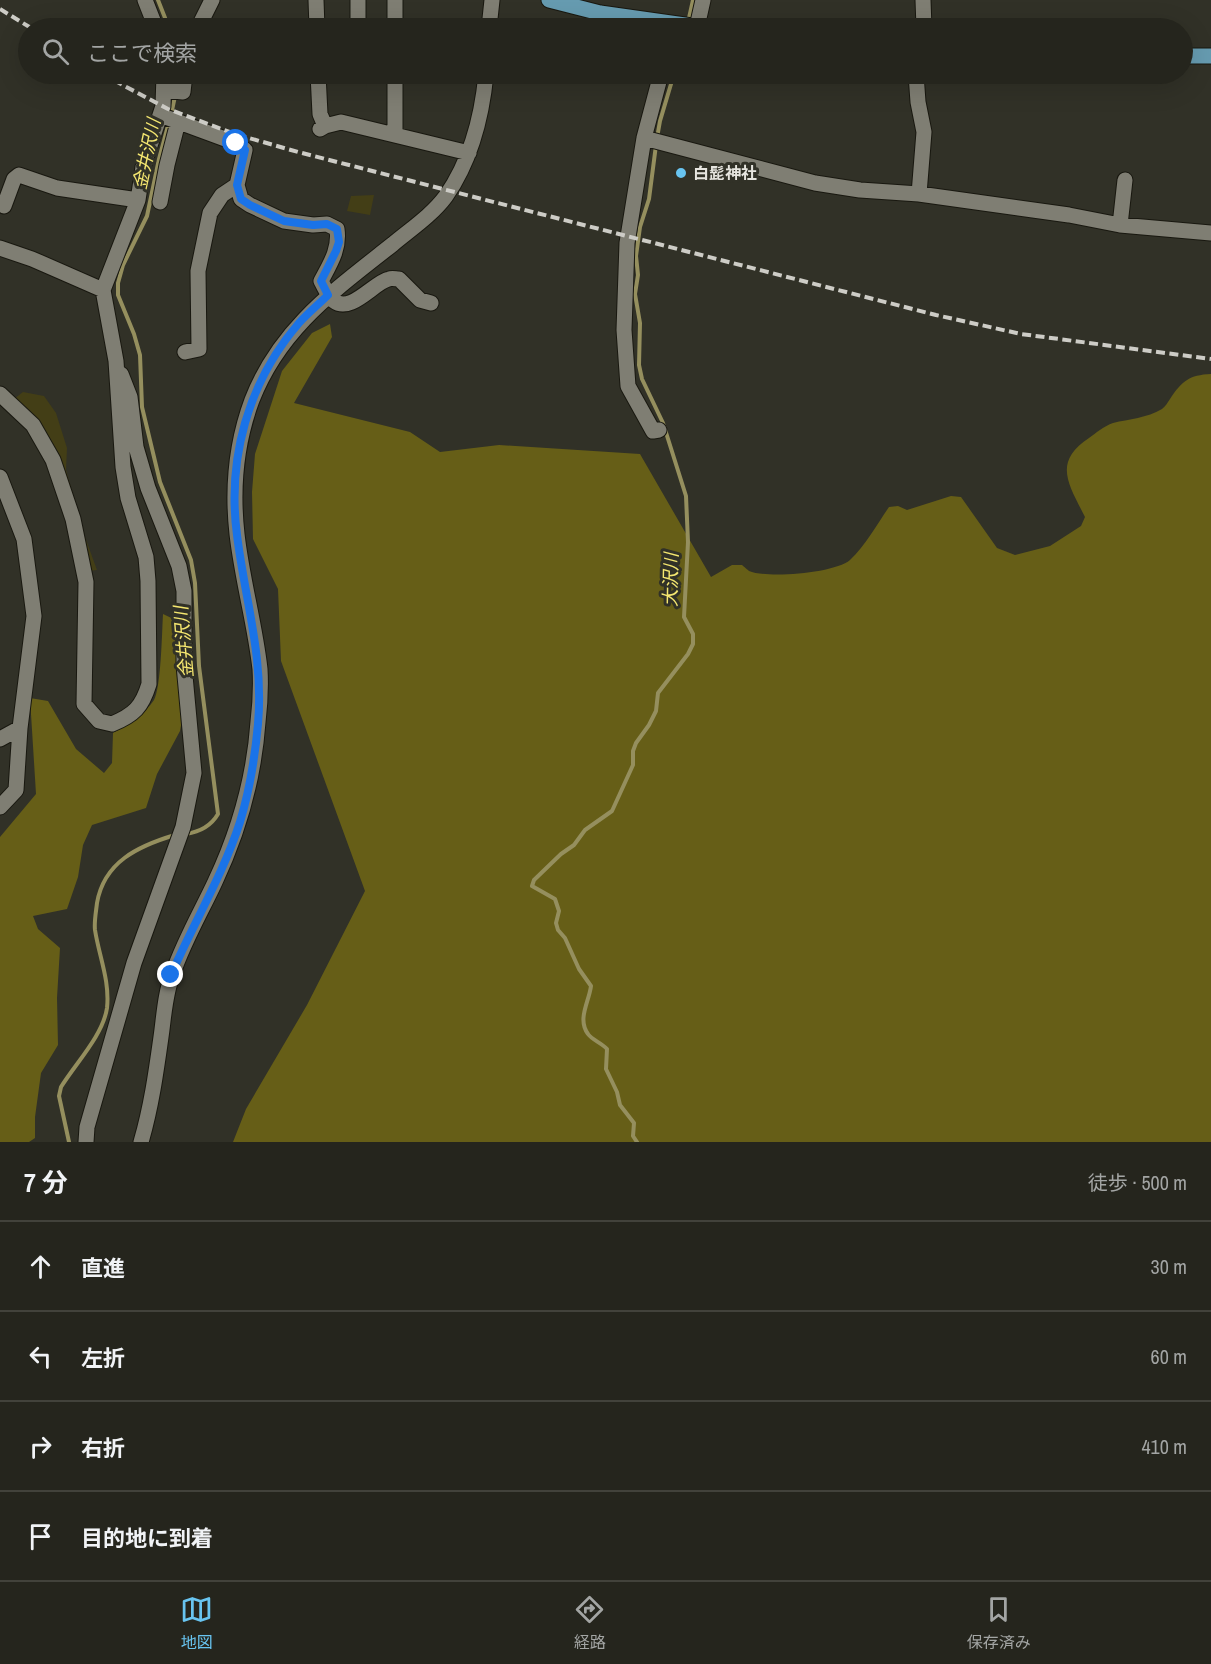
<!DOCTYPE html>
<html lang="ja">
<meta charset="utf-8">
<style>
:root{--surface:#25251d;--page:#31312a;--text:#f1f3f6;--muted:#a3a5a4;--line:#42423b;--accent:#68c4f0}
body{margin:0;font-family:"Archivo Narrow","Noto Sans JP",sans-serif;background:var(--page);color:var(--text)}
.stop{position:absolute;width:18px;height:18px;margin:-14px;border:4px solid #1a73e8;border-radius:50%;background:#fff}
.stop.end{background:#1a73e8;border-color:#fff;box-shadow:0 2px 6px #0008}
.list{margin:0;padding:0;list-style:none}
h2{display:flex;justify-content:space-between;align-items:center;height:78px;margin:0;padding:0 24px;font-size:26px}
h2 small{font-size:20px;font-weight:400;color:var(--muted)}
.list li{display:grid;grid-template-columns:39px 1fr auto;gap:18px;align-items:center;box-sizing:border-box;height:90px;padding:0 24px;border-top:2px solid var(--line)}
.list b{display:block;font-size:22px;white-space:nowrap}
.list em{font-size:20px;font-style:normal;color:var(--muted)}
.icon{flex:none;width:33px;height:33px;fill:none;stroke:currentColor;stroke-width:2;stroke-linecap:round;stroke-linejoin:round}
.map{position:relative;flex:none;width:1211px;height:1142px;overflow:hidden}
.search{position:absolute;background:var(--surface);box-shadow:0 6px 24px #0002;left:18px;right:18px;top:18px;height:66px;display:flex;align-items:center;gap:15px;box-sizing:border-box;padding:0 21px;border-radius:33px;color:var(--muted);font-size:22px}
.sheet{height:438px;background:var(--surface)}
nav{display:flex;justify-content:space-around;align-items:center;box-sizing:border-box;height:84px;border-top:2px solid var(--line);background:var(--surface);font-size:16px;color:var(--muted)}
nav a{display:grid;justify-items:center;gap:3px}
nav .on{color:var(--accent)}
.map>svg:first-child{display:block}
.green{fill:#433e16}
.forest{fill:#665e17}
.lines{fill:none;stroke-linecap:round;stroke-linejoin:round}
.stream{stroke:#958f5e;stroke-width:4}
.minor-casing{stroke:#191810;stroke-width:17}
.major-casing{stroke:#191810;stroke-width:17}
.minor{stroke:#7f7e73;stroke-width:15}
.major{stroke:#669bb0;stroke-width:15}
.rail{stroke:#cdccc6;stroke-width:4;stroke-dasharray:9 4.5;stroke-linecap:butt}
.route{stroke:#1a73e8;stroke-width:8}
.poi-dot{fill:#68c4f0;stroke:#313127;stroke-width:2}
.labels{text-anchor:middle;stroke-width:6;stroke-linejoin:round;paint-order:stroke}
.poi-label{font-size:16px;font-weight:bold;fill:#e6e5df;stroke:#313127;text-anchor:start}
.water-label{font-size:18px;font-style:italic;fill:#f5e770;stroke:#313127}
</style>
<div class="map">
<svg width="1211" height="1142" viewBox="0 0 1211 1142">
<rect width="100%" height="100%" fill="#313127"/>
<path class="green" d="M374 195 370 215 347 211 351 196Z
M23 392 44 396 56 413 67 448 66 470 85 537 97 570 89 571 82 533 14 399Z"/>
<path class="forest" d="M330 324 332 337 294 403 410 432 440 452 499 445 640 454 711 577 732 565H742C743 566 748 570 749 571 768 579 835 573 850 560 866 545 877 524 889 507L898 506 907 510 951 496 961 497 997 548 1015 555 1050 546 1081 526 1085 517C1069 485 1052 462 1089 438 1096 433 1104 426 1113 423 1129 419 1147 418 1162 409 1165 407 1168 402 1170 399 1182 381 1189 375 1211 374V1142H233L246 1109 307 1005 365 891 281 661 278 589 253 539 252 492 255 454 282 371 312 333Z
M163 614 184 624 188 687 180 731 157 774 146 808 92 825 83 845 78 877 67 909 33 916 38 929 60 948 57 998 58 1045 41 1073 35 1117V1138L29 1142H0V837L36 794 30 698 48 701 76 749 104 773 112 763 113 733C128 725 145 714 154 700 161 688 162 631 163 614Z"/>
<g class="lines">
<path class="stream" d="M158 0 169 28
M689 18 693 0
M171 115 175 96
M169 122 159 159 147 216 123 265 118 283V295L134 334 140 355 142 407 160 482 191 560 195 583 199 666 218 814C211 826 199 832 186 834
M657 138 660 121 674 74
M69 1142 59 1096 61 1087C76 1063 103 1035 107 1008 110 981 99 956 95 930 94 922 96 912 97 903 104 862 138 846 175 835
M637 1142 633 1136 634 1123 620 1105 617 1092 606 1069 607 1049C602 1043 592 1040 588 1034 577 1019 589 1002 591 986L579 969 565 938 558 930 556 923 559 911 555 899 532 886 534 880 561 854 574 845 585 830 612 811 633 765V751L636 743 649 725 656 711 658 693 688 654 693 644V634L684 617 688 542 686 496 663 423 642 379 639 365 640 323 635 294 638 275 636 256 640 227 649 199 656 145"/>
<g class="minor-casing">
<path id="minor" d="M145 0 156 28
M316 0 317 28
M358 0V28
M923 0 924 28
M697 27 703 0
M198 28 212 0
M395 28V0
M489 28 492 0
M318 74 320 114 325 126
M916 74 918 102 924 132 919 194
M164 90 183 92 185 74
M160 115 236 143 245 150 237 185 241 199 250 205 284 221 313 225 327 224 337 229C340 249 330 264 321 281 325 288 328 297 334 301 351 314 374 282 389 279 392 278 396 279 399 279L420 300 431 303
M320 129 325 126 341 122 469 153
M395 135V74
M644 138 815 183 860 190 919 194 1069 215 1120 225 1211 233
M160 202 167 165 178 122
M4 206 14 179 19 175 57 188 138 200
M1120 225 1125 180
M0 248 32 259 103 290
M185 352 199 349 198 271 210 213 222 195 237 185
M0 394 33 425 53 460 73 519 86 582 84 704 99 721 112 724C134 715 142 707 149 684L148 581 146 557 128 498 123 467 116 361 103 290 138 200 143 167 163 106 164 74
M659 430 653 431 628 386 624 330 627 243 644 138 661 74
M0 477 24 539 34 616 20 728 16 790 0 807
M0 739 20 728
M86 1142 87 1127 134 963 183 827 194 773 184 665V591L179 566 148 488 136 447 130 397 121 374
M141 1142C151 1108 156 1073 161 1037 164 1016 165 993 173 973 184 941 201 912 215 882 239 831 254 778 258 722 260 705 261 686 260 669 255 624 242 579 237 534 232 489 236 443 252 400 280 328 335 290 393 244 411 229 432 215 446 196 471 160 482 116 486 74"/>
</g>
<g class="major-casing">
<path id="major" d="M549 0 600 13 706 28
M1182 56H1211"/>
</g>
<use href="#minor" class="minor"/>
<use href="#major" class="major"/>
<path class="rail" d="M0 9 31 28
M102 74 168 109 235 134 298 152 936 315 1021 334 1211 359"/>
</g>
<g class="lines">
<path class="route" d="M171 975C193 924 223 875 240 822 250 789 255 757 258 724 264 657 245 600 237 535 227 459 248 382 299 323 308 313 319 304 328 295L321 281 336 251 339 242 337 229 327 224 313 225 284 221 250 205 241 199 237 185 245 150 236 143"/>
</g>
<circle class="poi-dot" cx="681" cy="173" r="6"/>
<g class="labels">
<g class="poi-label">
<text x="693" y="179">白髭神社</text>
</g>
<g class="water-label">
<text transform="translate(147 154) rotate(-78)" y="6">金井沢川</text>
<text transform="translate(671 580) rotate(-89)" y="6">大沢川</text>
<text transform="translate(184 642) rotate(-95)" y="6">金井沢川</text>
</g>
</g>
</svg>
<div class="stop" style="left:236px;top:143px"></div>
<div class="stop end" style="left:171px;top:975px"></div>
<div class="search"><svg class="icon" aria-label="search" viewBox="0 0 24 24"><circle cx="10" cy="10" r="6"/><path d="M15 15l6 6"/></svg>ここで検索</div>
</div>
<section class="sheet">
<h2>7 分<small>徒歩 · 500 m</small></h2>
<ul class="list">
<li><svg class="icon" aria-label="ahead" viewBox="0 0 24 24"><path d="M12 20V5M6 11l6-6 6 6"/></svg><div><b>直進</b></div><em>30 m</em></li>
<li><svg class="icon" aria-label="left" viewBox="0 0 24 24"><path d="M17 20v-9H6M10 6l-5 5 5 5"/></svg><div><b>左折</b></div><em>60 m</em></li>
<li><svg class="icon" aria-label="right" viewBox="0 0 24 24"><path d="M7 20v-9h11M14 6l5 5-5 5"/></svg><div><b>右折</b></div><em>410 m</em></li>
<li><svg class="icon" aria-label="arrive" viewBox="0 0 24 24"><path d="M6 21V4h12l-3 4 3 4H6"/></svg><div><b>目的地に到着</b></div></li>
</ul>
</section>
<nav>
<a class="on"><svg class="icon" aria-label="map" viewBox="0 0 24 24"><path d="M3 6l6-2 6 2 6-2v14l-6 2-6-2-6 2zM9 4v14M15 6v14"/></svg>地図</a>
<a><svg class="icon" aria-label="directions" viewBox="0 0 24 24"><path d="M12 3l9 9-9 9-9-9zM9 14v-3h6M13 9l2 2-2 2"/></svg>経路</a>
<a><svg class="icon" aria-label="saved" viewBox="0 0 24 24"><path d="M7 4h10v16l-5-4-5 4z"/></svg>保存済み</a>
</nav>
